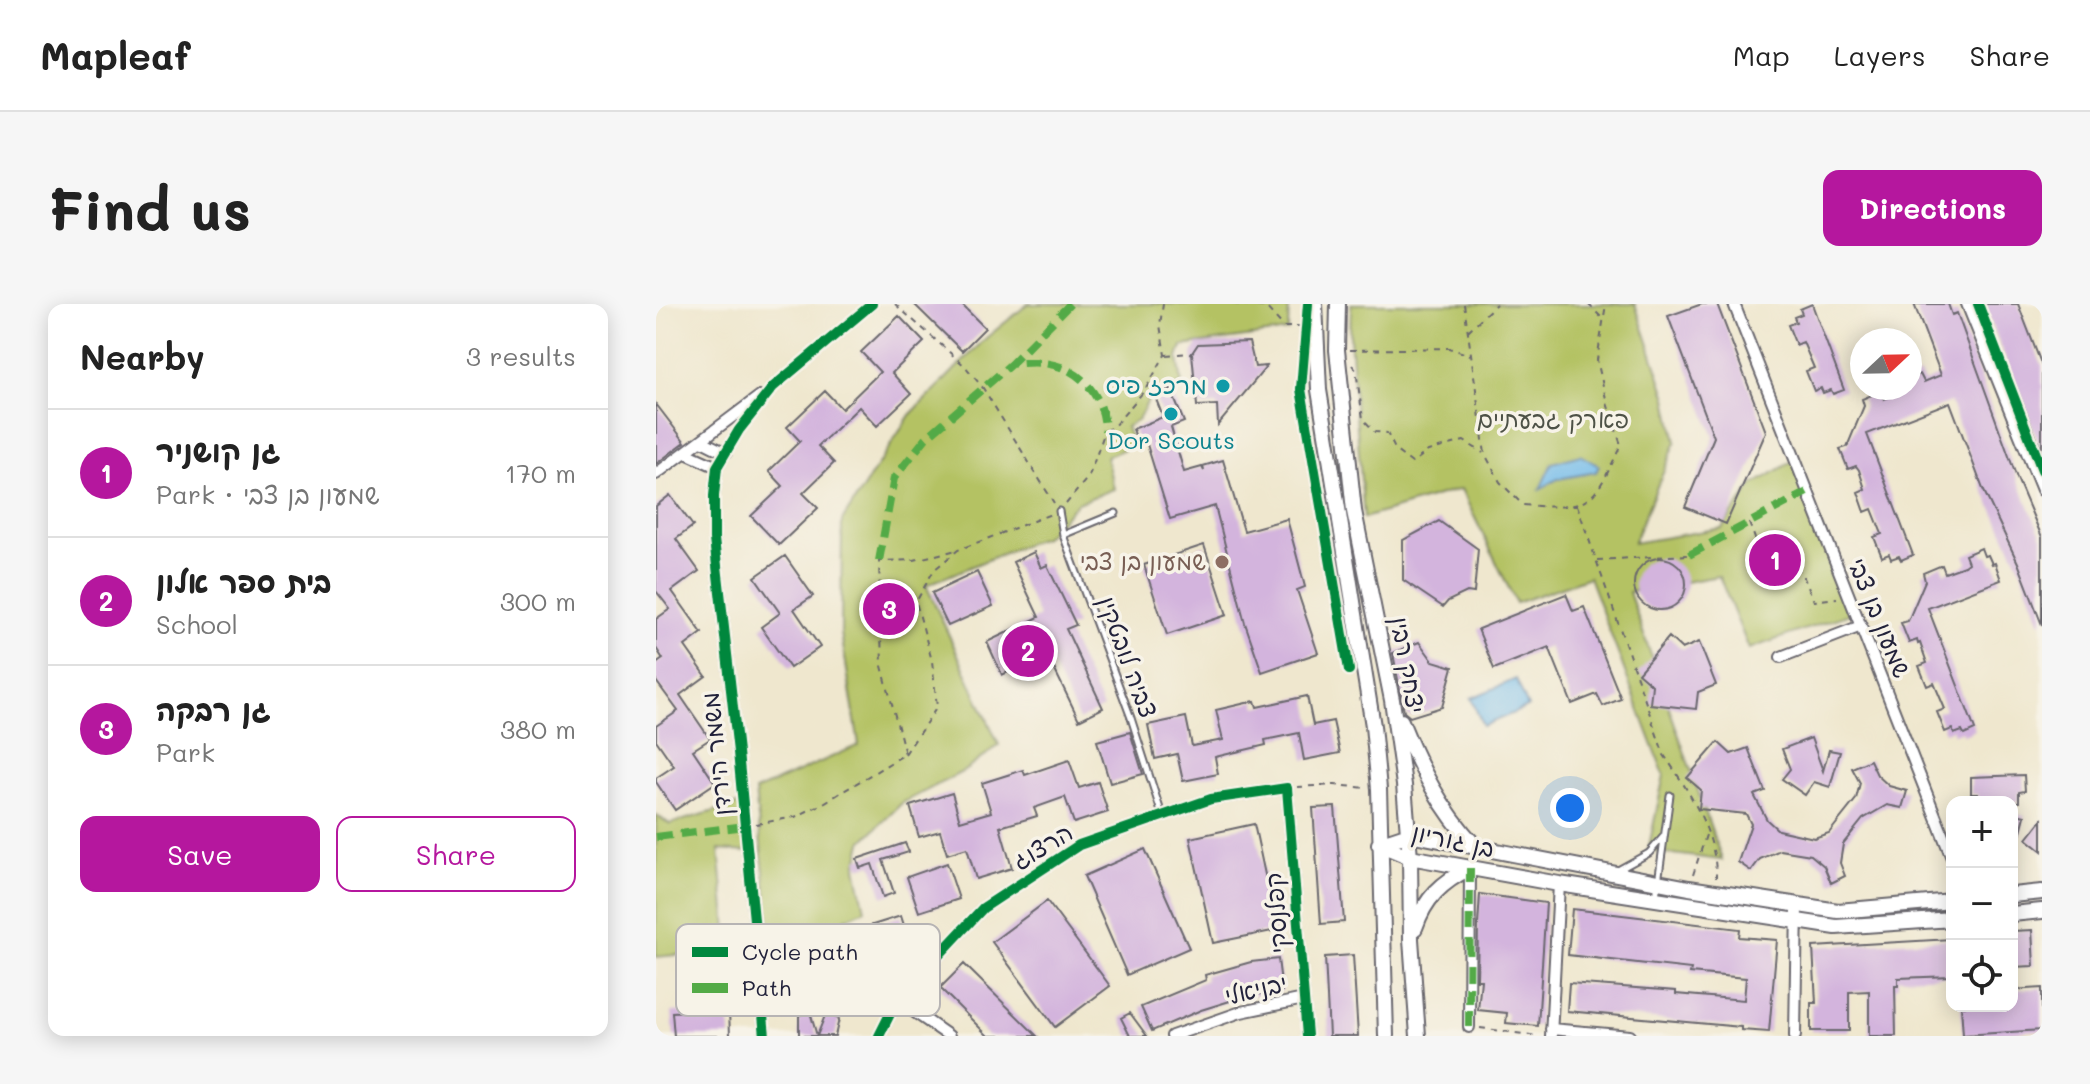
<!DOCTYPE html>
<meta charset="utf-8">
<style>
:root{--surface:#fff;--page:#f6f6f6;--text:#222;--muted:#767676;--line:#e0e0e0;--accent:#b5179e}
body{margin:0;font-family:Mali,"Playpen Sans Hebrew",sans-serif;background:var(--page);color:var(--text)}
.controls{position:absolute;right:24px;bottom:24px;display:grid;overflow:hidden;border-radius:16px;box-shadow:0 4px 20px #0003}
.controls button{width:72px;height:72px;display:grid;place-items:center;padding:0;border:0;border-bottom:2px solid var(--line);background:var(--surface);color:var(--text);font:40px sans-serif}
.compass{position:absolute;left:1194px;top:24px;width:72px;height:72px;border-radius:50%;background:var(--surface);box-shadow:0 4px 20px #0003;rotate:68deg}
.you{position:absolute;left:914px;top:504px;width:28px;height:28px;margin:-20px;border:6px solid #fff;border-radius:50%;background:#1a73e8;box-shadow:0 0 0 12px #1a73e833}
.badge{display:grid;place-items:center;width:52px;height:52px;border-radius:50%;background:var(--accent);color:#fff;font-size:26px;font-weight:700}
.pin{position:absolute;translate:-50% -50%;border:4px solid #fff;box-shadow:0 2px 8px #0006}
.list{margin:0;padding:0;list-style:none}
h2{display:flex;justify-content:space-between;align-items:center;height:104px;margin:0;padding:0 32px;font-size:34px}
h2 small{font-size:26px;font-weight:400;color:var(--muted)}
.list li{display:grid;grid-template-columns:52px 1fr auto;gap:24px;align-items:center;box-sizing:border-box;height:128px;padding:0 32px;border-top:2px solid var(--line)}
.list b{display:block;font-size:30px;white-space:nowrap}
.list p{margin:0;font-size:26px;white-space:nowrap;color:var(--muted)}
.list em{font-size:26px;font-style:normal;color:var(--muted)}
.actions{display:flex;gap:16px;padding:24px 32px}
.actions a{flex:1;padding:18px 0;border:2px solid var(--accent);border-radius:16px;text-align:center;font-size:28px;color:var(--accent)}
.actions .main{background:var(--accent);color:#fff}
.icon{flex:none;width:44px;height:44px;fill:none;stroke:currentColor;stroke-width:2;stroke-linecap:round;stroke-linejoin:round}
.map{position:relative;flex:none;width:1386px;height:732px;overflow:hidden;border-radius:16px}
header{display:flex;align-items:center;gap:48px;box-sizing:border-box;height:112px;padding:0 40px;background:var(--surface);border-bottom:2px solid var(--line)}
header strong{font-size:38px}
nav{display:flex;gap:44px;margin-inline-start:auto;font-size:28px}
.intro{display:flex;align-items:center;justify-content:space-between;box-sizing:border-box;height:192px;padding:0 48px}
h1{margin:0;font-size:56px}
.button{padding:20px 36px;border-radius:16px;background:var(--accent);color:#fff;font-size:28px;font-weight:700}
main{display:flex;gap:48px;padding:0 48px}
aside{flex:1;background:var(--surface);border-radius:16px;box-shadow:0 4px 20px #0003}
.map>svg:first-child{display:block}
.green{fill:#b4c264;stroke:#6b7250;stroke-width:2}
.water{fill:#72bbea;stroke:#4a6e92;stroke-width:2}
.building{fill:#d3b4dd}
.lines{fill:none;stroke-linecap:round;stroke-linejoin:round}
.lane-casing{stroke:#6a676e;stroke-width:9}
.street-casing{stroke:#6a676e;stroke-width:14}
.secondary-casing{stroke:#6a676e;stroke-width:18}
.path{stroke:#6a676e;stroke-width:2;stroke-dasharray:6 6;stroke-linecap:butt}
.lane{stroke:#fff;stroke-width:5}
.street{stroke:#fff;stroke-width:10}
.secondary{stroke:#fff;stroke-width:14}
.quiet{stroke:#53aa46;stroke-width:8;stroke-dasharray:16 8;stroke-linecap:butt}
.cycleway-casing{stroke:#f7f3e8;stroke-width:15}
.cycleway{stroke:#00873e;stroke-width:10}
.culture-dot{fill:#0f9aa8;stroke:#f7f3e8;stroke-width:3}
.education-dot{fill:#8d6e63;stroke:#f7f3e8;stroke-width:3}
.labels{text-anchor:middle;stroke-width:7;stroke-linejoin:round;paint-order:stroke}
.culture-label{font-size:24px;fill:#0d838f;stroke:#f7f3e8;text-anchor:end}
.park-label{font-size:24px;fill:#4e5247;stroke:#f7f3e8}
.education-label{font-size:24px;fill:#785e54;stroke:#f7f3e8;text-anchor:end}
.street-label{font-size:24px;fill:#22223b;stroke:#f7f3e8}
.key{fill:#f7f3e8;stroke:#b7b4b4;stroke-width:2}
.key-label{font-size:22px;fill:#22223b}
</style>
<header>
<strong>Mapleaf</strong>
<nav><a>Map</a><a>Layers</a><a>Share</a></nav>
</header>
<div class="intro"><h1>Find us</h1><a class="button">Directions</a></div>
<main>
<aside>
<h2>Nearby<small>3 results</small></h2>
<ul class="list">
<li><span class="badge">1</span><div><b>גן קושניר</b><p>Park · שמעון בן צבי</p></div><em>170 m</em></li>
<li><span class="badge">2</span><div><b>בית ספר אלון</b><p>School</p></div><em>300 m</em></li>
<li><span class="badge">3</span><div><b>גן רבקה</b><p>Park</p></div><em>380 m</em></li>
</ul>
<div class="actions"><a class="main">Save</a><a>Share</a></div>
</aside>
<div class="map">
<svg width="1386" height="732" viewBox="0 0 1386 732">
<rect width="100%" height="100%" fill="#f7f3e8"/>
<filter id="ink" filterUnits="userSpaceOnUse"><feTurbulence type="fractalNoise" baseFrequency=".0125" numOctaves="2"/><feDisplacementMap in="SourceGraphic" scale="16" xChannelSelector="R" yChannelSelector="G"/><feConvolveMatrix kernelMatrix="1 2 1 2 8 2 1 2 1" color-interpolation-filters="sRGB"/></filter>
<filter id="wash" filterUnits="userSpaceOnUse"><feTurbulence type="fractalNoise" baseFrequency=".006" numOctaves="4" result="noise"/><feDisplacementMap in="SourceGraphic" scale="32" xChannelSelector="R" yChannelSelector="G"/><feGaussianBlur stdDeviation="1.8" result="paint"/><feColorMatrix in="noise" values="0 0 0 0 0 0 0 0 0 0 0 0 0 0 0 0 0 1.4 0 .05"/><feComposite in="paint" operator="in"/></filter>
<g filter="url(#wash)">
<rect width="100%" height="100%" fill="#efe7ce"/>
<path class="green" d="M372 0H633L632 27 526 42 522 54 526 80 495 91 482 116 470 123 477 141 450 153 458 185 421 199 390 232 270 281 343 441 310 466 246 499 206 538 200 564 209 606 165 626 115 631 99 487 203 441 185 329 186 217 254 111 330 34Z
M695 0H979L1011 94 1020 138 977 239 1066 224 1097 181 1139 156 1199 308 1093 345 1063 272 973 288 1066 556 992 547 1008 471 933 273 860 299 805 185 708 214 694 34Z
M83 500 91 548 63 546 73 646 0 653V511L14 520Z"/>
<path class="water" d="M924 151 943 162 940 168 902 175 884 185 896 159Z
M860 375 872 403 827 422 815 394Z"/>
<g id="blocks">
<path class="building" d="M258 0H305L329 24 306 47Z
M1046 0H1061L1110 128 1070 220 1029 203 1058 133 1012 12Z
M1156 0 1188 86 1177 90 1175 86 1167 89 1165 84 1158 87 1150 67 1158 64 1147 38 1140 41 1132 21 1140 18 1138 13 1146 10 1144 5Z
M1258 0H1292L1296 11 1301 9 1362 177 1386 233V321L1362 259 1327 185 1294 98 1211 130 1257 251 1245 256 1243 252 1235 255 1233 250 1226 253 1218 233 1226 230 1216 205 1209 208 1202 188 1209 185 1203 166 1200 162 1192 165 1184 145 1191 143 1208 102 1206 95 1225 87 1228 95 1247 88 1254 84V74L1264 70 1268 78 1285 71Z
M1328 0H1362L1386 62V147Z
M243 12 268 38 236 69 255 90 221 122 203 103 162 142 178 159 147 189 162 204 123 241 95 212 127 182 113 167 144 137 131 123 169 87 186 105 224 68 205 48Z
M593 38 599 63 611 62 562 121 561 101 541 102 536 49 542 40Z
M514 84 528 118 515 123 528 168 546 163 548 167 547 162 567 156 588 227 631 215 649 283 641 286 662 349 606 368 589 319 559 202 514 215 489 134 481 137 477 125 507 113 498 90Z
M0 100 29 138 0 160Z
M14 191 37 222 20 235 43 267 16 287 46 329 29 342 50 372 24 391 54 435 37 446 59 479 19 506 0 478V474L18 462 0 436V422L22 407 0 377V360L7 355 0 344V315L14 305 0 287V202Z
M783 217 822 245 818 289 811 288 792 297 787 303 747 276V236Z
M548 241 571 311 511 331 488 261Z
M1325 244 1328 252 1332 251 1336 260 1339 259 1345 276 1272 304 1319 426 1308 431 1306 427 1298 430 1296 425 1289 428 1281 408 1289 405 1278 379 1271 382 1263 362 1271 359 1264 339 1262 340 1261 336 1253 339 1245 319 1252 317 1269 277 1267 269 1286 261 1289 269 1308 262 1312 259 1309 251Z
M378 248 385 264 391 261 420 321 410 325 447 404 423 416 391 350 346 371 331 338 383 313 357 258Z
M129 252 157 292 138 305 164 343 134 364 105 323 124 309 99 273Z
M978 280a26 26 0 1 1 52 0a26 26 0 1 1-52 0Z
M321 268 337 302 292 322 276 289Z
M910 290 917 307 928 303 965 395 947 402 941 390 916 400 893 343 838 365 822 325Z
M1013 333 1026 345 1043 338 1060 381 1042 388 1040 405 994 400 996 381 982 369Z
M763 338 777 357 797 363 786 403 754 413 748 408 737 349Z
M651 392 657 421 677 417 684 449 648 456 643 429 609 436 610 441 559 453 562 470 527 477 521 450 499 455 492 421 530 413 536 442 567 436 560 406 599 397 601 403Z
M474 428 487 470 454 479 441 437Z
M1155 434 1167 467 1173 446 1184 448 1174 483 1158 478 1149 491 1126 475 1134 465 1126 445Z
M1062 438 1075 450 1092 444 1109 487 1098 491 1111 516 1122 526 1158 534 1173 529 1200 495 1204 479 1196 464 1214 456 1221 471 1233 482 1251 487 1246 504 1231 501 1207 515 1187 540 1184 559 1189 572 1175 579 1168 562 1155 551 1124 546 1104 555 1095 567 1082 558 1095 520 1090 510 1043 505 1045 486 1031 474Z
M413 456 423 484 442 478 452 508 418 519 409 493 378 504 381 512 344 523 356 564 320 575 311 544 291 550 284 527 263 533 254 502 296 489 304 517 335 508 326 479 367 466 369 471Z
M1368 471 1369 487 1363 488V498H1322V490H1315V473Z
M679 503 688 618 665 620 657 504Z
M1356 509 1369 512 1364 531 1356 529Z
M1386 516V547L1371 535Z
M598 520 621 626 557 639 534 534Z
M249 539 253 548 227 556 238 589 227 593 216 560 204 564 201 555Z
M489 545 533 644 471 671 428 572Z
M291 559 303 595 263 608 251 573Z
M824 590 890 599 882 722 850 719 851 709 822 706 825 676H821L822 621Z
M391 597 454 682 399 723 336 638Z
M916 605 1084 625 1083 633 1121 636 1113 728 1085 726V723L911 707 913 679 1020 687V690L1088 696 1090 674 1034 669 1035 665 912 651Z
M245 612 257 649 213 663 201 626Z
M1376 626 1378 662 1356 663V627Z
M1295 635 1296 672 1242 674V682H1239L1240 732H1213V687L1193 688V727H1155V699H1160L1157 643Z
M697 651 702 732H673L669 653Z
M622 655 626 687 590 692 545 706 496 727 485 703 550 676 549 671 595 658Z
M308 660 381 732H332L284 684Z
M1386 684V726L1307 731 1305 702H1356V686Z
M73 705 74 732H18L16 708Z
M154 708 161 732 170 709 183 715 179 732H143V711Z
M474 709 491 732H474L465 714Z"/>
</g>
</g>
<g filter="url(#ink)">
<use href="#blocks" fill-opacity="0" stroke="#6a676e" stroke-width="2"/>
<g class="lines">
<g class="lane-casing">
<path id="lane" d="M403 207 407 231 475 414 506 511
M407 231 460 209
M962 566 993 549 1008 532
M1000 593 1014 491"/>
</g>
<g class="street-casing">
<path id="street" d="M1078 0 1296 554
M1311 0 1386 186
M46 137 70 149
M30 149 61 163
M0 170 104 92
M1125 353 1205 322
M241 696 293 732
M813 723 814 564
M895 725 974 732
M109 732 82 448 58 235V192L61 163 83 126 117 83 216 0
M223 732 241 696 327 604 423 541 555 495 631 484 651 732
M516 732 585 708 648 695
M895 732 903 580
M1139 732 1141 599"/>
</g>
<g class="secondary-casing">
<path id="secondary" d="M659 0 663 86 717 422 723 485 730 732
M682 0 681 46 698 207 736 396 748 481 754 553 755 635 762 732
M745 417C764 464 784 504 819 542
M723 540 753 530 1033 584 1182 607 1296 597
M723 540 754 553 903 580 1180 623 1296 615
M1356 591 1386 588
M1356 610 1386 607
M759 624C769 594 786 578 814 564"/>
</g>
<path class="path" d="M239 0 309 62 327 84 398 199
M577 0 610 3 628 23H647
M808 0 829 150 844 178 867 201C936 206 936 202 965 141L951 99 941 56 950 0
M932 0 948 16
M812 27 840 0
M694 46 793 44 814 51
M510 51 536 49
M696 61 700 66 707 115 719 128 731 129 740 147 756 159 772 147 808 137 827 149
M410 200 433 172 449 127 458 122 489 86 509 51 504 21 507 0
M921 201 1008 451C1033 487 1061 530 1060 574
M1093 219 1103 245 1124 246 1146 269 1158 297 1181 294
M941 256 1033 251
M249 450 281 403 276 357 260 298 278 266 302 246 395 210
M641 483 679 481 710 484
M100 520 139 513 166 500 249 450 226 362 223 257 258 256 301 246
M1037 571 1050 531
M824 724 882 732"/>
<use href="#lane" class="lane"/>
<use href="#street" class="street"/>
<use href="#secondary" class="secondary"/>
<path class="quiet" d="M414 0 355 60C365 59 377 58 387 59 423 62 449 92 449 127
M1033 251 1151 188
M223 257 238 174 270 134 355 60
M0 533 89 522
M813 723 814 564"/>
<g class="cycleway-casing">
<path id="cycleway" d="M652 0 645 85 693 366
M1322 0 1386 166
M109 732 82 448 58 235V192L61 163 83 126 117 83 216 0
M223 732 241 696 327 604 423 541 555 495 631 484 651 732"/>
</g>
<use href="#cycleway" class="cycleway"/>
</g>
</g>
<g class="culture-dot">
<circle cx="567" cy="82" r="8"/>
<circle cx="515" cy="110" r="8"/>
</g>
<circle class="education-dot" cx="566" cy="258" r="8"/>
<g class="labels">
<g class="culture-label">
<text x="551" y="90">מרכז פיס</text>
<text x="515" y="145" text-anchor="middle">Dor Scouts</text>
</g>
<g class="park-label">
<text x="897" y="124">פארק גבעתיים</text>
</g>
<g class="education-label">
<text x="550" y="266">שמעון בן צבי</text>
</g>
<g class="street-label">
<text transform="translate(1223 314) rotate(68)" y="8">שמעון בן צבי</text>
<text transform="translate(471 353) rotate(70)" y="8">צביה לובטקין</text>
<text transform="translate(751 361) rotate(80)" y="8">יצחק רבין</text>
<text transform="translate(61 450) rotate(-96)" y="8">משמר הירדן</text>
<text transform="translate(797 537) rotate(12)" y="8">בן גוריון</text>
<text transform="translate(387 543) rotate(-31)" y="8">הרצוג</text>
<text transform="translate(621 609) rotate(-94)" y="8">קפלנסקי</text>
<text transform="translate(600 686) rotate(-13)" y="8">יבניאלי</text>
</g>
</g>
<rect x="20" y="620" width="264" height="92" rx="12" class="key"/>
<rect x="36" y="643" width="36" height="10" fill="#00873e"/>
<rect x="36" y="679" width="36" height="10" fill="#53aa46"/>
<g class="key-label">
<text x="86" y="656">Cycle path</text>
<text x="86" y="692">Path</text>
</g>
</svg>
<div class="controls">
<button>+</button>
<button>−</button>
<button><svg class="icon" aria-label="locate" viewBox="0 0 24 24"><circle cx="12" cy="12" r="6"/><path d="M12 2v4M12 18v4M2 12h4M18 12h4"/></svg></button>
</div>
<svg class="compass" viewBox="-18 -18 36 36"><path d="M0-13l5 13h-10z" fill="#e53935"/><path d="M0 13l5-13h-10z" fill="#767676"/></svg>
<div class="you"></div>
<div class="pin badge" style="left:1119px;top:256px">1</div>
<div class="pin badge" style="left:372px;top:347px">2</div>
<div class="pin badge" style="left:233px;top:305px">3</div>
</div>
</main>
